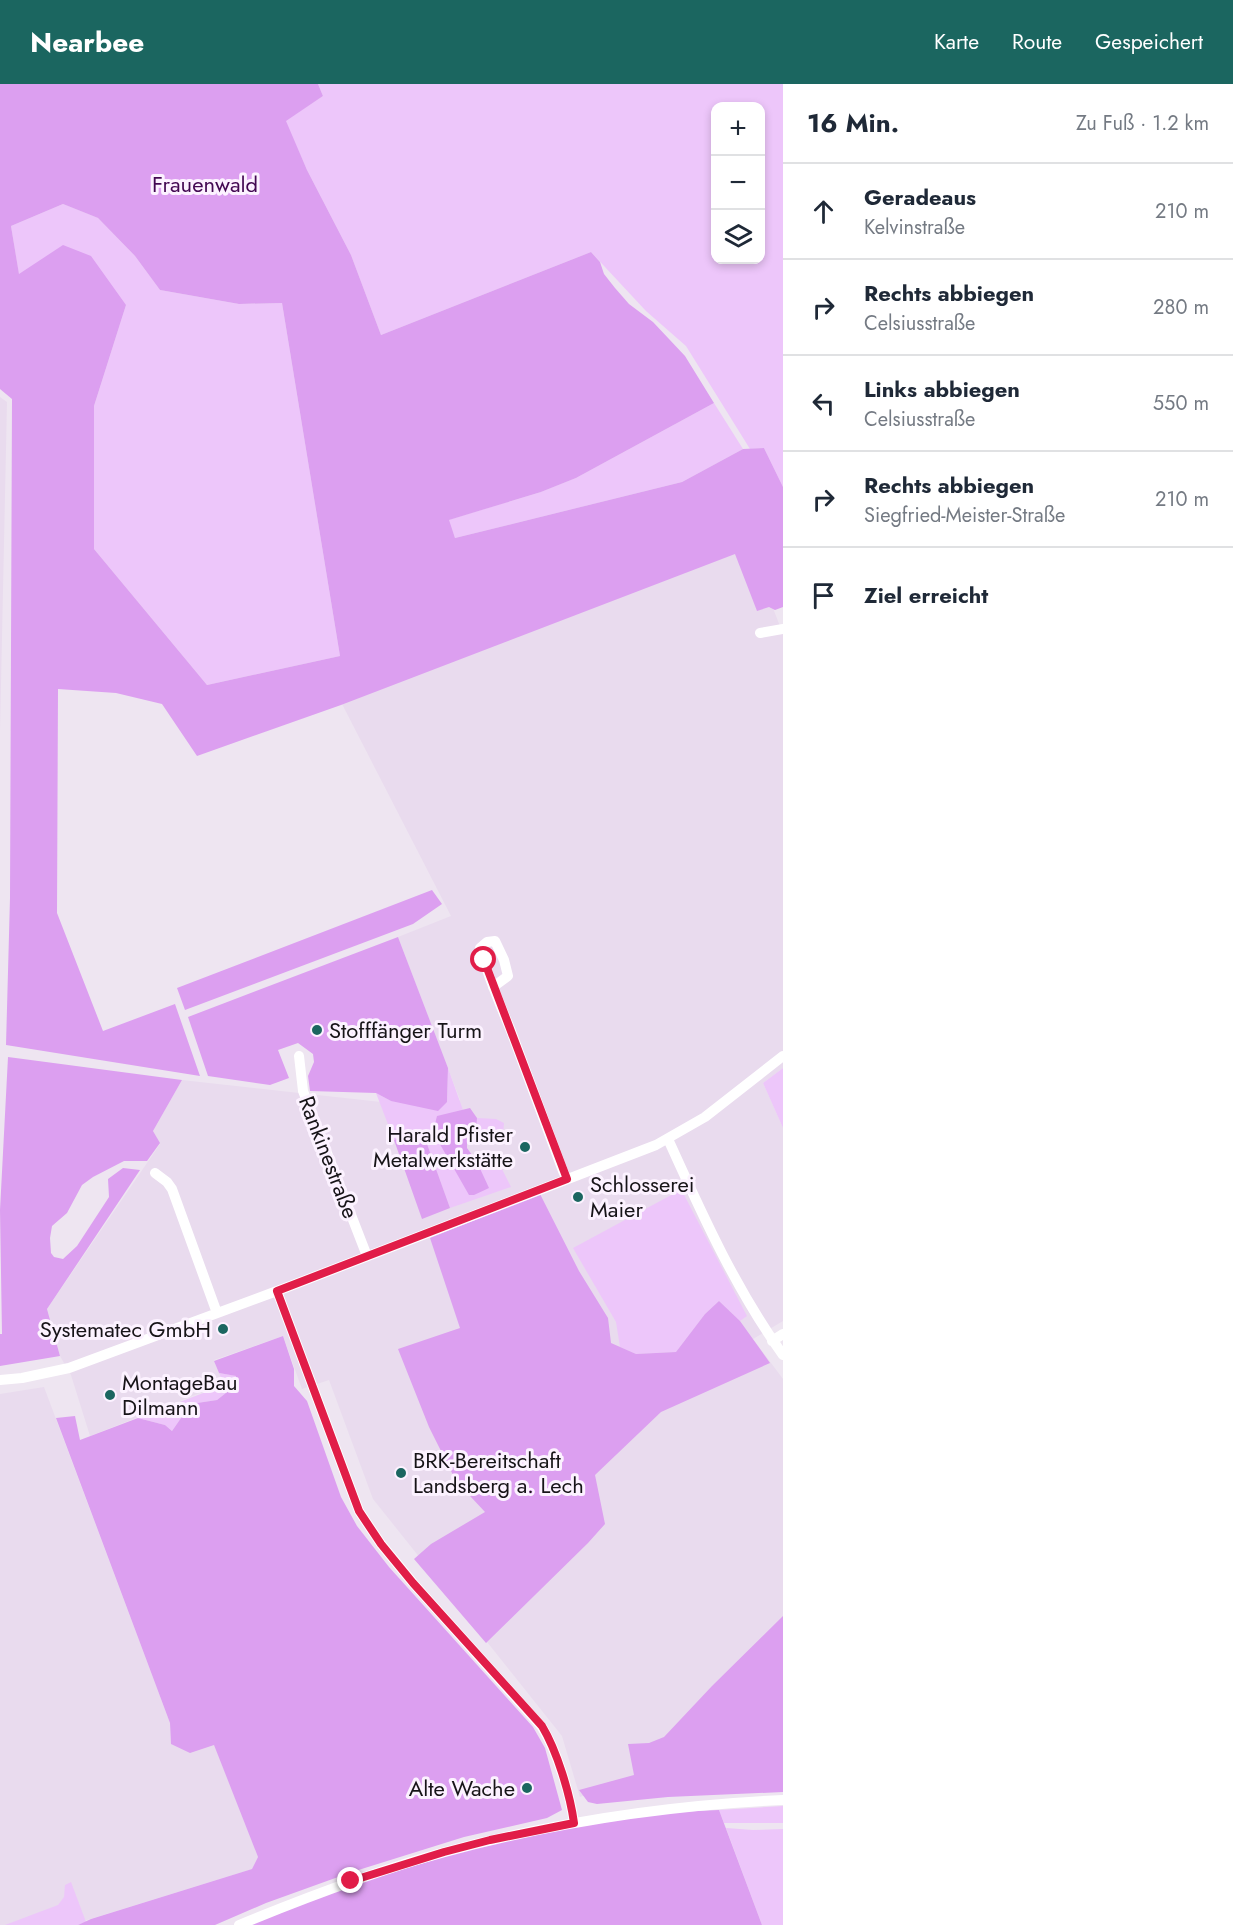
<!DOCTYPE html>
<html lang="de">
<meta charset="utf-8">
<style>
:root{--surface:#fff;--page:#f2f2f3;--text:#1f2937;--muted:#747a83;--line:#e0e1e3;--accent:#1b6660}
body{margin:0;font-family:Jost,sans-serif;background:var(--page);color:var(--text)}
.controls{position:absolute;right:18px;top:18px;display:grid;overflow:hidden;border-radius:12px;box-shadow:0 3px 9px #0003}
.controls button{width:54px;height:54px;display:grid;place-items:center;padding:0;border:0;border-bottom:2px solid var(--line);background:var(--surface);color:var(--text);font:30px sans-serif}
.stop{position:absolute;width:18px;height:18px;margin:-14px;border:4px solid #e11d48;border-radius:50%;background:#fff}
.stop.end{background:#e11d48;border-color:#fff;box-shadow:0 2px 6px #0008}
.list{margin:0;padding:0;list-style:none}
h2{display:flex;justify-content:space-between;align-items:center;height:78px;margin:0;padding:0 24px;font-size:26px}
h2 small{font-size:20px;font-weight:400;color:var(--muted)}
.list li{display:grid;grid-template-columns:39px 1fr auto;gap:18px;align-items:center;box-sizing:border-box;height:96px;padding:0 24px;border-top:2px solid var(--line)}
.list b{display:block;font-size:22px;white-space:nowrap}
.list p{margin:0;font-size:20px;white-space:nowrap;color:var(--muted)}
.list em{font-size:20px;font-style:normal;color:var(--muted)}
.icon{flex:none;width:33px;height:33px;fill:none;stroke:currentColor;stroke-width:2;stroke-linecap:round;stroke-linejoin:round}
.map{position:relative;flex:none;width:783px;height:1841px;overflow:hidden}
header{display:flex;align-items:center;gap:36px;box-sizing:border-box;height:84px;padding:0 30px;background:var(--accent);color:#fff}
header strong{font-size:28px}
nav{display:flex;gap:33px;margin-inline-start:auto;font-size:21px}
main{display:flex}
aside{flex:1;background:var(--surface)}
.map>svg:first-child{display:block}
.built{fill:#e9dbee}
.green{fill:#edc6fa;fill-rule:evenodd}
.forest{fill:#dc9ff0;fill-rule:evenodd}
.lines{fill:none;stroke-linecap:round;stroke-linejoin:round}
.minor{stroke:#fff;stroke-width:10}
.route{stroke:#e11d48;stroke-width:8}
.poi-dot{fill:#1b6660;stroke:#fcf2ff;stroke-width:2}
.labels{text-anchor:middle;stroke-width:6;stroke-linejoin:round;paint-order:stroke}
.park-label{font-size:22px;fill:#430852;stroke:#fcf2ff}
.poi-label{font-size:22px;fill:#171418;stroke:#fcf2ff;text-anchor:start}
.street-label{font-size:22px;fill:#171418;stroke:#fcf2ff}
</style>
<header>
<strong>Nearbee</strong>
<nav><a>Karte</a><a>Route</a><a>Gespeichert</a></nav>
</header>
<main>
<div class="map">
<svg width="783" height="1841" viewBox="0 0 783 1841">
<rect width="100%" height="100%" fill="#eee5f1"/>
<path class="built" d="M0 313 7 318 0 647Z
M738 466 771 519 783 550V984L763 999 783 1044V1237L753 1255 783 1295V1636L580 1713 562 1652 373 1415 329 1296 302 1305 283 1252 214 1276 223 1300 90 1352 71 1291 60 1272 47 1225 160 1060 153 1047 182 996 381 1018 437 1027 460 1016 398 853 451 832 341 618Z
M44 1303 170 1639 171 1660H214L258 1773 252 1785 71 1841H0V1310Z"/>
<path class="green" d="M318 0H783V403L764 364 750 365 686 262 646 227 591 168 381 251 351 171 307 86 285 37 323 12ZM716 22H760V176H716Z
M63 120 98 134 135 172 160 206 239 220 282 219 340 572 207 601 94 465V322L126 221 19 191 11 142Z
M714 319 743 365 682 398 455 454 448 436 541 408 576 394Z
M448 984 463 1026 437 1033 477 1078 472 1071 480 1077 501 1083 511 1103 450 1124 422 1046 394 1056 376 1009 391 1017 447 1018Z
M783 984V1044L763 999Z
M477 1034 496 1035 504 1039 503 1050 476 1047Z
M678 1103H680L747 1232 740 1237 719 1217 705 1230 676 1268 636 1270 620 1263 616 1238 573 1164 675 1109Z
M219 1289 237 1292 236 1301 217 1316 197 1319 188 1324 172 1347 165 1341 138 1334 224 1301Z
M783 1722V1739H724L719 1726Z
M726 1744 753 1746 783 1745V1841H762Z
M71 1798 86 1838 78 1841H5L58 1821 64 1813 65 1801Z"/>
<path class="forest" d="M0 0H318L323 12 286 37 307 86 351 171 381 251 591 168 600 178 604 190 615 204 629 220 653 238 685 272 714 319 576 394 541 408 449 436 455 454 682 398 743 365 764 364 783 403V523L775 526 769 523 757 527 735 470 341 621 197 672 162 620 116 609 58 605 57 829 103 947 175 920 200 992 6 961 10 814 12 315 0 305ZM63 120 98 134 135 172 160 206 239 220 282 219 340 572 207 601 94 465V322L126 221 91 172 63 161 19 190 11 142Z
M432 806 442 820 413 840 185 926 177 904Z
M398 853 448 984 447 1018 438 1027 391 1017 376 1009 310 1007 308 992 314 978 313 970 298 959 278 966 289 994 270 1001 208 992 188 933Z
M8 973 182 996 153 1047 160 1059 147 1077H124L93 1093 82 1101 67 1129 52 1142 50 1154 51 1169 54 1173 63 1175 77 1162 109 1113 108 1095 123 1084 140 1086 47 1225 60 1272 0 1282V1250H2L0 1126Z
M470 1024 477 1034 476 1047 467 1053V1064L477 1078 489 1104 474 1111H469L433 1048 437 1032Z
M422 1046 450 1124 422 1135 394 1056Z
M540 1110 579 1187 608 1234 611 1259 636 1270 676 1268 705 1230 719 1217 740 1237 770 1279 661 1328 595 1391 605 1440 588 1459 486 1559 414 1475 431 1460 485 1428 456 1397 429 1343 398 1265 460 1244 430 1154Z
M283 1252 294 1285V1302L307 1317 341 1413 357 1442 389 1483 533 1643 545 1664 562 1726 547 1734 464 1753 352 1788 266 1819 215 1841H78L91 1835 252 1785 258 1773 214 1661 190 1669 171 1660 170 1639 56 1334 75 1332 80 1356 138 1334 165 1341 172 1347 188 1324 197 1319 217 1316 236 1301V1292L219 1289 214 1277Z
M783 1532V1708L668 1713 597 1720 588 1718 579 1706 634 1691 628 1660 649 1659 664 1653 712 1602Z
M719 1726 762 1841H248L353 1800 491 1759 588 1738 675 1728Z"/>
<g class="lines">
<path class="minor" d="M760 549 783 545
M493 903 508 892 504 876 495 857 487 858 480 864C488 893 500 920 511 947 528 994 546 1040 563 1087L567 1095
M299 972 303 1007 367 1172
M668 1055C702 1130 735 1204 783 1271
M155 1089 167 1098 172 1105 217 1229
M277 1207 359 1427 381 1460 413 1499 542 1643C557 1667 570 1710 574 1739
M772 1257 783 1250
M0 1296 22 1294 69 1284 285 1204 656 1061 705 1033 783 972
M239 1841C307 1813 375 1787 445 1768 556 1738 669 1721 783 1716"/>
</g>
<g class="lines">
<path class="route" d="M351 1797 444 1768 490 1756 574 1739C570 1710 557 1667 542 1642L413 1499 381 1460 359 1427 277 1207 567 1095 484 876"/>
</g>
<g class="poi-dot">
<circle cx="317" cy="946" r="6"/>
<circle cx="525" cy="1063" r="6"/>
<circle cx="578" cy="1113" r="6"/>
<circle cx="223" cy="1245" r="6"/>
<circle cx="110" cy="1311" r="6"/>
<circle cx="401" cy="1389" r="6"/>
<circle cx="527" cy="1704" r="6"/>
</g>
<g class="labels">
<g class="park-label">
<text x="205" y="108">Frauenwald</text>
</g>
<g class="poi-label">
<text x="329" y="954">Stofffänger Turm</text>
<text x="513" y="1058" text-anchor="end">Harald Pfister<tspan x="513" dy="25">Metalwerkstätte</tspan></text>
<text x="590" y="1108">Schlosserei<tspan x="590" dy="25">Maier</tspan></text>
<text x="211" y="1253" text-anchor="end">Systematec GmbH</text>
<text x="122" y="1306">MontageBau<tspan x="122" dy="25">Dilmann</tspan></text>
<text x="413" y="1384">BRK-Bereitschaft<tspan x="413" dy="25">Landsberg a. Lech</tspan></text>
<text x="515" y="1712" text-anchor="end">Alte Wache</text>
</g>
<g class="street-label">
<text transform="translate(329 1073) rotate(69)" y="8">Rankinestraße</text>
</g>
</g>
</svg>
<div class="controls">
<button>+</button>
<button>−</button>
<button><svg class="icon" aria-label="layers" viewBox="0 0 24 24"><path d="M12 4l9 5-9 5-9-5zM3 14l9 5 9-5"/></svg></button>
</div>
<div class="stop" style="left:484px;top:876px"></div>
<div class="stop end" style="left:351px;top:1797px"></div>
</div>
<aside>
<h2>16 Min.<small>Zu Fuß · 1.2 km</small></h2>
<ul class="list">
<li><svg class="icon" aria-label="ahead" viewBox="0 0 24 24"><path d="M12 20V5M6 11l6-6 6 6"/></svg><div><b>Geradeaus</b><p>Kelvinstraße</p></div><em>210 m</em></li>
<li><svg class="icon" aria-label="right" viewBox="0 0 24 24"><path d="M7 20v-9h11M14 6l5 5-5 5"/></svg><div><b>Rechts abbiegen</b><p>Celsiusstraße</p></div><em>280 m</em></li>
<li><svg class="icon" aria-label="left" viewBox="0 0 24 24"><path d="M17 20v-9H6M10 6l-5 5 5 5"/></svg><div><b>Links abbiegen</b><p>Celsiusstraße</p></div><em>550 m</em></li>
<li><svg class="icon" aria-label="right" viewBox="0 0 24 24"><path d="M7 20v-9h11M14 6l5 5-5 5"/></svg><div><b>Rechts abbiegen</b><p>Siegfried-Meister-Straße</p></div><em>210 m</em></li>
<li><svg class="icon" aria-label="arrive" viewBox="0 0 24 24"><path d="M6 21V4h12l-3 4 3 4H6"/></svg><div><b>Ziel erreicht</b></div></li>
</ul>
</aside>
</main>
